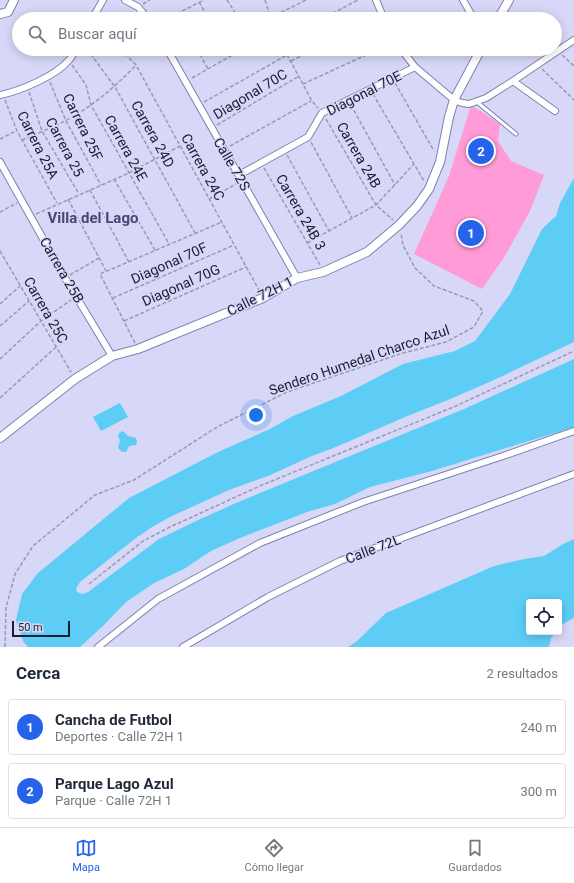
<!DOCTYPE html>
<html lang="es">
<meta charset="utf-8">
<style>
:root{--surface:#fff;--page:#f2f2f3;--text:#1f2937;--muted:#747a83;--line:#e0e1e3;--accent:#2563eb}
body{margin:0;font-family:Roboto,sans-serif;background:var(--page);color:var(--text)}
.controls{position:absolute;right:12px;bottom:12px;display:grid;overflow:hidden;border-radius:4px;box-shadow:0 2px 10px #0003}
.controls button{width:36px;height:36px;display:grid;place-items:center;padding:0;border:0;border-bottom:1px solid var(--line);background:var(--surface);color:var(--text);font:20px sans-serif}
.scale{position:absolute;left:12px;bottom:10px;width:58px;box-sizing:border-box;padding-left:4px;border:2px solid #1d1c2f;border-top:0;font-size:11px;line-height:14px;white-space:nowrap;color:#1d1c2f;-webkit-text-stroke:3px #d7d8f8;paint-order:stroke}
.you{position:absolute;left:256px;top:415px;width:14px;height:14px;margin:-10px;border:3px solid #fff;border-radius:50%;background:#1a73e8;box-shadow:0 0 0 6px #1a73e833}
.badge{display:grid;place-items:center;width:26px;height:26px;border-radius:50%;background:var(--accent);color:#fff;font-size:13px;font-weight:700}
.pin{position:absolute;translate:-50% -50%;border:2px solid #fff;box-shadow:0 1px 4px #0006}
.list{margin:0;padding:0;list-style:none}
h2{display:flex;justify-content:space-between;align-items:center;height:52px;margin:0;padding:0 16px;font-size:17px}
h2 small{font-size:13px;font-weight:400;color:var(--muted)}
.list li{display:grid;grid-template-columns:26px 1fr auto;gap:12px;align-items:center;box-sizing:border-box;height:56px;margin:0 8px 8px;padding:0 8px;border:1px solid var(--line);border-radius:4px}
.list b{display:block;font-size:15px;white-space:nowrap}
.list p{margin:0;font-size:13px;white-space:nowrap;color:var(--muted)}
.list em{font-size:13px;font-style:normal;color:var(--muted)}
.icon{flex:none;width:22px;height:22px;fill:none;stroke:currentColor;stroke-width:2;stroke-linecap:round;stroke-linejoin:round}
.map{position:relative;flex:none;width:574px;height:647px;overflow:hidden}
.search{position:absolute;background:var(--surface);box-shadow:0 2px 10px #0003;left:12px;right:12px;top:12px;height:44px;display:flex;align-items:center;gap:10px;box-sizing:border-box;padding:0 14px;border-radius:22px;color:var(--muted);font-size:15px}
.sheet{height:180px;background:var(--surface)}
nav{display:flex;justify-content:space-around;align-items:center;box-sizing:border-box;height:56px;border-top:1px solid var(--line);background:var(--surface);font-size:11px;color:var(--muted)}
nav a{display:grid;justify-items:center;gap:2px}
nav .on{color:var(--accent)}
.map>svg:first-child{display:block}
.green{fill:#ff9bd6}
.water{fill:#5dcdf5}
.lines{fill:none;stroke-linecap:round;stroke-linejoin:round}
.service-casing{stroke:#8080b0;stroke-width:5}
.minor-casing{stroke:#8080b0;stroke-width:8}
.tertiary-casing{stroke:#8080b0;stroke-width:10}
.path{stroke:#9999b5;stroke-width:1.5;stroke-dasharray:4 2;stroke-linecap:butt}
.service{stroke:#fff;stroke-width:3}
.minor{stroke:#fff;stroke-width:6}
.tertiary{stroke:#fff;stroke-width:8}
.labels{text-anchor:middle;stroke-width:3;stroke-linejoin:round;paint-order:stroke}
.street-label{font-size:14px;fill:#1d1c2f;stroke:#d7d8f8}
.neighbourhood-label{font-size:15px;font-weight:bold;fill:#494773;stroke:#d7d8f8}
</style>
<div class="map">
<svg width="574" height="647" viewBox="0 0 574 647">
<rect width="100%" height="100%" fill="#d7d8f8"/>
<path class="green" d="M471 105 500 124 498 141 511 161 544 175 530 211 505 256 482 289 414 254 449 176Z"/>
<path class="water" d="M574 178V342L494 380 448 400 405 417 336 447 312 456 268 476 229 490 172 516 152 527 136 538 80 582 76 589 77 592 82 594 88 592 159 539 196 521 236 503 464 409 574 359V427L432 471 370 487 335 504 307 512 240 538 211 551 184 569 154 583 126 602 104 625 80 647H28L23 641 16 620 22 594 38 573 129 498 218 452 270 429 293 416 341 396 403 364 455 351 475 341 510 294 542 229 556 216 560 203Z
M120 403 128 417 101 431 93 417Z
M123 431 128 436 136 438 137 442 136 445 129 446 126 452H122L118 448 120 440 118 436 119 433Z
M574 539V618L561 625 559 627V602H529V632H556L551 638 549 647H348L357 641 386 613 494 566 524 559 544 556 563 544Z"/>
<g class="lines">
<g class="service-casing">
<path id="service" d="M477 102 516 134"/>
</g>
<g class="minor-casing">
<path id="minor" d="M125 0 138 7 148 19
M376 0 384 19
M463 0 474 19
M92 19 103 0
M167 49 297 278
M401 49 415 67 454 100 462 103 469 104 486 98 513 81 574 40
M513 81 555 111
M0 95C20 91 56 76 69 60 72 57 74 52 76 49
M0 162 65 278 112 356
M239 175 308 137 322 113 415 67
M98 647 158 599 260 543 363 502 503 456 574 431
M183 647 268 597 340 561 574 474"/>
</g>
<g class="tertiary-casing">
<path id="tertiary" d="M0 14 8 12 14 0
M498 19 509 0
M0 438 75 379 112 356 138 349 263 298 297 278 323 272 367 252 399 225 417 206 429 189 440 162 449 117 454 100 481 49"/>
</g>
<path class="path" d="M227 0 239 19
M265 0 271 19
M199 2 209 19
M143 4 150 0
M177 14 180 19
M270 18 306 0
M166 19 204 0
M322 19 358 0
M87 49 115 87 195 233
M121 49 136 65 260 292
M197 49 208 69
M228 49 232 56
M284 49 312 101 318 108
M562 55 574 66
M291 61 315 49
M72 65 86 85 91 105 169 244
M542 69 574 100
M192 78 243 49
M50 82 66 121 101 185
M395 83 434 151
M303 84 379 49
M29 92 42 131 79 194
M373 94 424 181
M5 100 17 131 57 203
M204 102 287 55
M351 105 395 185
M326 119 376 205 393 220
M217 125 299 76
M0 139 16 131
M22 140C36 134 51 128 65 121 92 107 115 87 136 65
M311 142 352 218
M230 146 311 101
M287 155 329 231
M264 168 320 265
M114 179 155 250
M90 190 129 262
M68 199 106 271
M209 199 236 184
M0 212 17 203
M36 214 129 173 180 146
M307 243 376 205 414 164
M0 251 71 372
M70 275 99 258
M113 298 234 245
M0 304 20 286
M124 321 246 267
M0 326 29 301
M135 343 100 274 222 222
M0 359 41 321 71 300
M0 398 56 347
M89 584 143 541 170 527 262 485 456 406 574 351
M5 647 6 608 15 574 33 546 95 495 134 480 217 427 287 392 403 353 446 342 474 327 483 311 474 301 434 286 415 268 403 245 401 233"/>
<use href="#service" class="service"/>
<use href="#minor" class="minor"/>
<use href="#tertiary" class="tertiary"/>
</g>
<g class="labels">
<g class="street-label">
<text transform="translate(364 93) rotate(-27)" y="5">Diagonal 70E</text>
<text transform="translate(250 94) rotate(-31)" y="5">Diagonal 70C</text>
<text transform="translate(83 127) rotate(64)" y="5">Carrera 25F</text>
<text transform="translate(153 134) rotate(61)" y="5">Carrera 24D</text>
<text transform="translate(38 145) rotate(63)" y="5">Carrera 25A</text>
<text transform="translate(65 147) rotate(62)" y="5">Carrera 25</text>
<text transform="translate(126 148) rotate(61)" y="5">Carrera 24E</text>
<text transform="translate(359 155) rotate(60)" y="5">Carrera 24B</text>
<text transform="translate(232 164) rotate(60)" y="5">Calle 72S</text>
<text transform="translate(203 167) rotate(61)" y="5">Carrera 24C</text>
<text transform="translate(301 212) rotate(60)" y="5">Carrera 24B 3</text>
<text transform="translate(169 263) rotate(-24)" y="5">Diagonal 70F</text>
<text transform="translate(62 270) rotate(60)" y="5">Carrera 25B</text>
<text transform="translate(181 285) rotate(-24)" y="5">Diagonal 70G</text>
<text transform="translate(260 296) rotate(-26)" y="5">Calle 72H 1</text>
<text transform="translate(46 310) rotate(60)" y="5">Carrera 25C</text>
<text transform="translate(359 360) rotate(-19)" y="5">Sendero Humedal Charco Azul</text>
<text transform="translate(373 549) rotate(-21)" y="5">Calle 72L</text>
</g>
<g class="neighbourhood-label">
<text x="93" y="223">Villa del Lago</text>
</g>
</g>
</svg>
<div class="controls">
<button><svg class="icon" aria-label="locate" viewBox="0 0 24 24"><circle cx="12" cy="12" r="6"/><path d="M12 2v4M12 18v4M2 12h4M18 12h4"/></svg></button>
</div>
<div class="scale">50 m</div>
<div class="you"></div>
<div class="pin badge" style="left:471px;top:233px">1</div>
<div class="pin badge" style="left:481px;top:151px">2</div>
<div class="search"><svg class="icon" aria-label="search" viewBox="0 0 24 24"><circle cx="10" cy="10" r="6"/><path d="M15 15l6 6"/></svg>Buscar aquí</div>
</div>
<section class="sheet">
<h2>Cerca<small>2 resultados</small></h2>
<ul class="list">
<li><span class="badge">1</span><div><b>Cancha de Futbol</b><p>Deportes · Calle 72H 1</p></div><em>240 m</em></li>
<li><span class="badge">2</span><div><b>Parque Lago Azul</b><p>Parque · Calle 72H 1</p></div><em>300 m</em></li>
</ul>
</section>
<nav>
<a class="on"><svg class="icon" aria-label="map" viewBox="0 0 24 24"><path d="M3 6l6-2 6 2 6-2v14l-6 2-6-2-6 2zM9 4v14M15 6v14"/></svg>Mapa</a>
<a><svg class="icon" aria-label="directions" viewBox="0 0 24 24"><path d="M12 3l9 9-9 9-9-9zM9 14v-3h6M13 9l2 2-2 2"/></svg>Cómo llegar</a>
<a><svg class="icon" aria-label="saved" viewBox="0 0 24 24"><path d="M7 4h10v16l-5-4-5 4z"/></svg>Guardados</a>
</nav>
